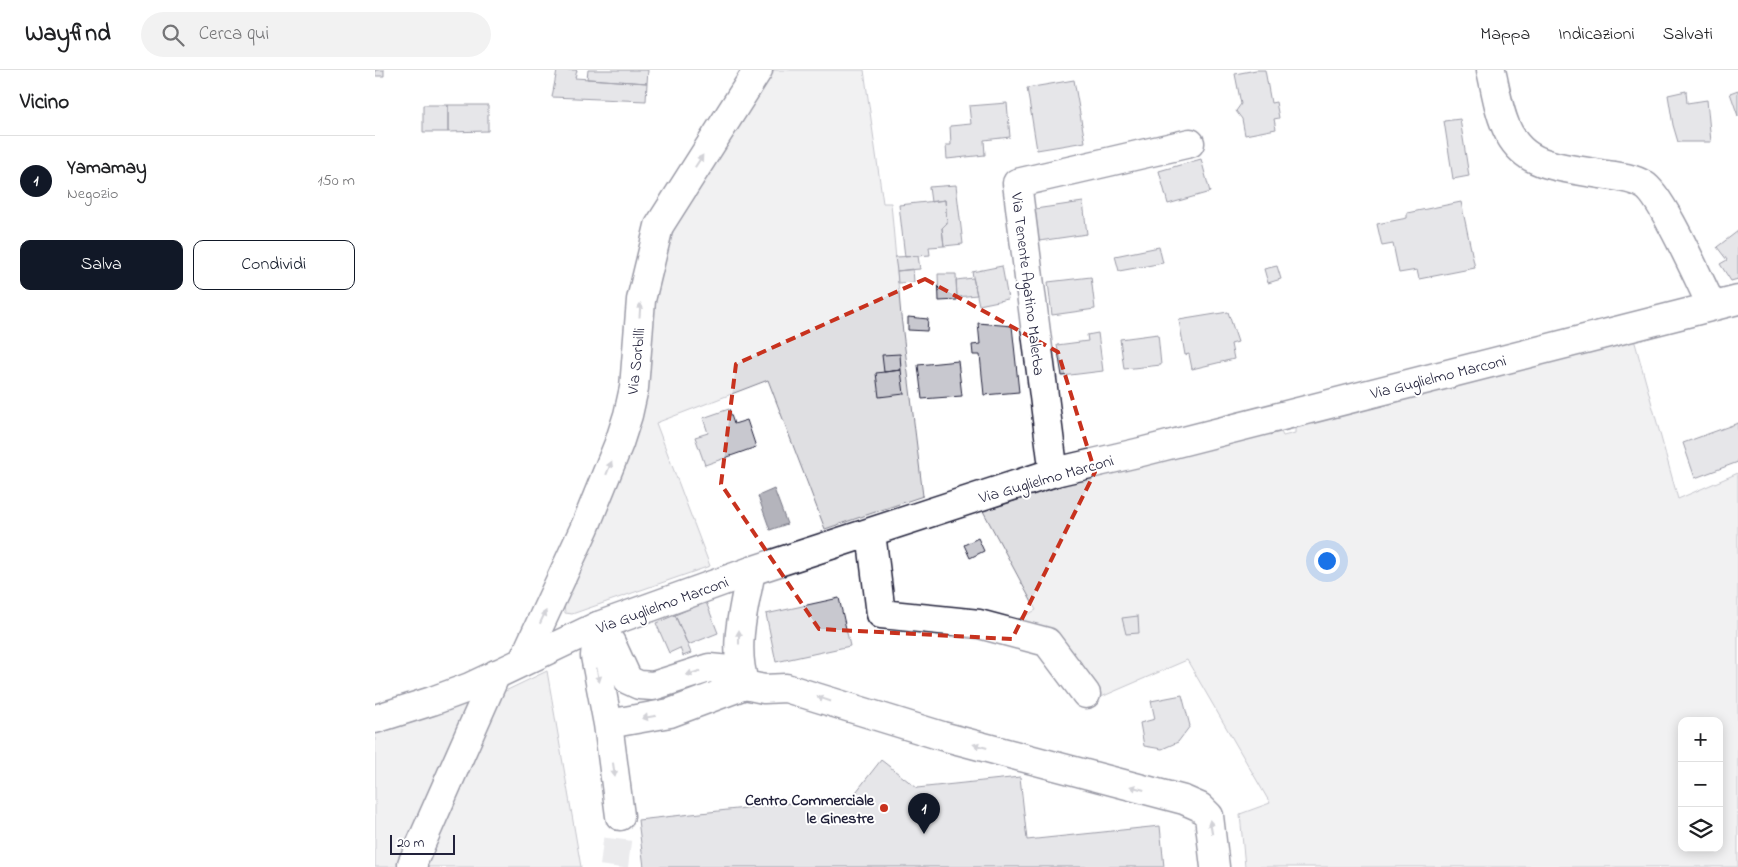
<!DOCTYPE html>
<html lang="it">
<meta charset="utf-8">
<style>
:root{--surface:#fff;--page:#f2f2f2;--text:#202124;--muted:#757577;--line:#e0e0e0;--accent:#111827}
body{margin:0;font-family:"Indie Flower",sans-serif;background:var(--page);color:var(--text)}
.controls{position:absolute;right:15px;bottom:15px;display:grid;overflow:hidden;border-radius:10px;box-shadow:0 2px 12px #0003}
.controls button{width:45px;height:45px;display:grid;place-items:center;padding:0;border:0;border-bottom:1px solid var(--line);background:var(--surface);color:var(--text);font:25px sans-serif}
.scale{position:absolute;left:15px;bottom:12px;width:65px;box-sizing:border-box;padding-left:5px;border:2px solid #22223b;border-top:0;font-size:14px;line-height:18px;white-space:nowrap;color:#22223b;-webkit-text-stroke:4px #fff;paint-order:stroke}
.you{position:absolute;left:951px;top:490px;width:18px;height:18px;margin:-12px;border:4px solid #fff;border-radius:50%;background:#1a73e8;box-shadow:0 0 0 8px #1a73e833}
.badge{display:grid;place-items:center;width:32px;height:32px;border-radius:50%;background:var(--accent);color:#fff;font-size:16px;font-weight:700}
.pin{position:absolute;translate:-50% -41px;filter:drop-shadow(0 1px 2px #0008)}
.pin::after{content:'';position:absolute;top:26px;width:18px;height:15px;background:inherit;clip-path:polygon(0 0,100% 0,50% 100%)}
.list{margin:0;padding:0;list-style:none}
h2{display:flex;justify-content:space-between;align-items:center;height:65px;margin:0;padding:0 20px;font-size:21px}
h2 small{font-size:16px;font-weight:400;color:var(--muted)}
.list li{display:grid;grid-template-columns:32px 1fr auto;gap:15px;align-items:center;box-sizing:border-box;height:90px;padding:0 20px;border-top:1px solid var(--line)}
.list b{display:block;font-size:19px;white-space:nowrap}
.list p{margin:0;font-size:16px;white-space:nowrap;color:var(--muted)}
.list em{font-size:16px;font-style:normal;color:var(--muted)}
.actions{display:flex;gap:10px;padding:15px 20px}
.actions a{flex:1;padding:11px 0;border:1px solid var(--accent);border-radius:10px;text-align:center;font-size:18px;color:var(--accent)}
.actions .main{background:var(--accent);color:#fff}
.icon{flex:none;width:28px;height:28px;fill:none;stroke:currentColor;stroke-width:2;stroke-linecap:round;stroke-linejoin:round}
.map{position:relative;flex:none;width:1363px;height:797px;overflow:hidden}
header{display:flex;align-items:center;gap:30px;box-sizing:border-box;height:70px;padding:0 25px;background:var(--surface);border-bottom:1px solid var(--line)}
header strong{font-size:24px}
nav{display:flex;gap:28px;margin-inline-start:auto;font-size:18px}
.search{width:350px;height:45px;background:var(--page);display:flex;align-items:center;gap:12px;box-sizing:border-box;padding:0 18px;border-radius:28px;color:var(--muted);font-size:19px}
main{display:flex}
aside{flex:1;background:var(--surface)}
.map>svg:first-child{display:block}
.green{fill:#dfdfe2;stroke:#80808e;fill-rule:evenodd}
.water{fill:#b4b4bc;stroke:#7a7a88}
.building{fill:#c8c8cf;stroke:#22223b}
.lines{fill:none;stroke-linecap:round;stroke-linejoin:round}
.minor-tunnel{stroke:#d3d3d8;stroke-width:28;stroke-dasharray:28 14;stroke-linecap:butt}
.minor-casing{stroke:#22223b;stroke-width:31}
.major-casing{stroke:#22223b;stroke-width:31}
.minor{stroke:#fff;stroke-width:28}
.major{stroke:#fff;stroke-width:28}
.oneway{fill:#9c9ca7}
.marked{fill:none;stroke:#c8321e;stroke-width:4;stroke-dasharray:10 6;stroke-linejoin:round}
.poi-dot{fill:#c8321e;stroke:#fff;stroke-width:2}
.labels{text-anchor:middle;stroke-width:4;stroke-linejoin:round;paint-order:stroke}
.street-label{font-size:16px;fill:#22223b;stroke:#fff}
.poi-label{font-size:16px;font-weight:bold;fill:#22223b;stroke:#fff;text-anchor:end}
</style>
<header>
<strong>Wayfind</strong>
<div class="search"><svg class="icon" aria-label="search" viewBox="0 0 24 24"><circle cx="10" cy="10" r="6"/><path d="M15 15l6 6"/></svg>Cerca qui</div>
<nav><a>Mappa</a><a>Indicazioni</a><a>Salvati</a></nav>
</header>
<main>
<aside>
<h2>Vicino<small></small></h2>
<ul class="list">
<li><span class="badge">1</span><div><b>Yamamay</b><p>Negozio</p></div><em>150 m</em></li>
</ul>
<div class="actions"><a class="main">Salva</a><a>Condividi</a></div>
</aside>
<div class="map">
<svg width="1363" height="797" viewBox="0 0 1363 797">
<rect width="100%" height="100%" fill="#fff"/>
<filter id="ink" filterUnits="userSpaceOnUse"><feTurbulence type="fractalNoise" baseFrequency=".02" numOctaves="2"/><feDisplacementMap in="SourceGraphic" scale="10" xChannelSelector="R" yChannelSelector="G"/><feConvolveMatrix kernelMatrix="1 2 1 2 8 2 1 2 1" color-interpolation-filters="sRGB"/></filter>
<g filter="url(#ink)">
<path class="green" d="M393 0H489L508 133H516L526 246 548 426 450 459 393 310 281 353 335 496 197 544 190 543 189 535 245 389 285 176Z
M1259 269 1303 429 1363 403V797H870L865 744 895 733 812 590 724 628 680 562 640 551 661 540 608 441 695 413 904 358 908 366 920 363V354ZM1307 651H1344V778H1307Z
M172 601 206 797H50L122 625Z
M104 628 34 797H0V660Z"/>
<path class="water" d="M399 419 412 454 395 460 383 426Z"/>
<path class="building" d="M0 0H9V6H0Z
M182 0H202L200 8 272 13 271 31 177 27Z
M213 0H273L272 13 212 9Z
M881 0H890L896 33 901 32 904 48 899 49 901 59 870 65 867 49 861 41 866 34 860 4Z
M699 10 710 72 662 80 652 18Z
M1363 20V46L1355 23Z
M1311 21 1312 33 1332 30 1336 72H1303L1298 55 1293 25Z
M632 33 635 67 609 70 610 85 572 89 571 75H576L575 56 596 54 594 36Z
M48 35H73V62H48Z
M73 35H113V61L73 62Z
M1085 49 1094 106 1078 109 1069 51Z
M826 89 835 122 793 134 784 101Z
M581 115 588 174 569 176 567 158 572 153 570 130 556 132 554 117Z
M570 130 572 153 567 158 569 176 554 177 555 185 530 187 524 135Z
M708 132 712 164 664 171 660 139Z
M1086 132 1100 198 1044 209 1042 200 1024 203 1018 174 1007 176 1002 154 1032 148V143Z
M1363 161V209L1356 211 1345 194 1352 190 1342 177Z
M784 177 788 193 744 201 740 186Z
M543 186 545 199 522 201 520 187Z
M627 196 633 229 604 235 597 202Z
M902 196 906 209 893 213 889 199Z
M538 199 539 212 523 213 522 201Z
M563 204H581L582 230 564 231Z
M716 207 720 239 677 245 673 212Z
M598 208 602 225 582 227 581 210Z
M853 242 863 272 856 274 859 289 817 299 814 284 810 285 804 250Z
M533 247 553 249 552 261 533 260Z
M603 253 637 256 644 322 609 325 605 285H598L597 275 605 274Z
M723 263 728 301 687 306 682 275 713 271 712 265Z
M783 264 786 295 749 299 745 269Z
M525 284 526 300 509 302 507 285Z
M583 291 587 326 547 329 543 295Z
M526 300 529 324 504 327 501 303Z
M354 339 359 354 372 350 381 377 330 395 320 367 333 363 328 348Z
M1363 353V392L1320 408 1308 373Z
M603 468 609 481 595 488 589 475Z
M464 528 475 576 401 592 391 544Z
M331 532 343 563 313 575 300 545Z
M300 545 316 583 308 586 305 578 294 583 281 553Z
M763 546 764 563 751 564 747 548Z
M807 625 815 656 803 672 787 679 769 676 765 653 780 649 776 631Z
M506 690 542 718 645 707 652 770 785 756 789 797H269L263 750 478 726Z"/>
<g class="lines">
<path class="minor-tunnel" d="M239 797 245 746"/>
<g class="minor-casing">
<path id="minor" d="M1116 0C1125 39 1128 82 1173 94 1189 99 1208 101 1225 104 1238 106 1257 107 1269 115 1287 125 1325 213 1337 236
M680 402 677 389 642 113 815 73
M496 463 506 544 604 554 672 572 711 624
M223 556 220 586 233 654 245 746
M223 556 236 573 253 610 264 615 278 616 334 598 365 601
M148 591 210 457 244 373 253 345 259 318 266 230 284 156 383 0
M370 615C357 577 369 539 376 501
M233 654 295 643 370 615 389 619 411 618 567 666 809 730 825 737 834 746 840 797
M38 797 37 794 121 604"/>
</g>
<g class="major-casing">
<path id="major" d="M0 649 57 631 95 617 223 556 376 501 680 402 762 383 1363 230"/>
</g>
<use href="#minor" class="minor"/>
<use href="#major" class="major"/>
</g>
<defs><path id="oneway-solid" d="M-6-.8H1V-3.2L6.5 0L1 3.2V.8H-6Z" transform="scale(1.25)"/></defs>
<g class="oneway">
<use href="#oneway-solid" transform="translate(324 91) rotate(-57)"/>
<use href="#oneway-solid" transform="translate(265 240) rotate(-86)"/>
<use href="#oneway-solid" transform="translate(234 398) rotate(-68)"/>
<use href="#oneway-solid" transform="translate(168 547) rotate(-65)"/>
<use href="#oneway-solid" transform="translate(364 567) rotate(-90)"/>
<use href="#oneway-solid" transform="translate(318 603) rotate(162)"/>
<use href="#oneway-solid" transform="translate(223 605) rotate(78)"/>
<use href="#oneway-solid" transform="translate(449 629) rotate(-161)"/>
<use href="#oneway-solid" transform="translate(274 647) rotate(170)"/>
<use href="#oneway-solid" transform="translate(605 676) rotate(-165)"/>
<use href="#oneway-solid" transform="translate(239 700) rotate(82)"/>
<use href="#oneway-solid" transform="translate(762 718) rotate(-165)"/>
<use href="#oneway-solid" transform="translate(836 757) rotate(-100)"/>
</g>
</g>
<path d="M0 0H1363V797H0ZM550 209 683 282 720 402 637 569 444 559 346 414 361 294Z" fill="#fff" fill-opacity=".55" fill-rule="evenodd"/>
<path class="marked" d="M550 209 683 282 720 402 637 569 444 559 346 414 361 294Z"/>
<circle class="poi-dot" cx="509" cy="738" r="5"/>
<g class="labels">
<g class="street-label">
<text transform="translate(654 214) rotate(83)" y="6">Via Tenente Agatino Malerba</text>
<text transform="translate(260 291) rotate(-84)" y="6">Via Sorbilli</text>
<text transform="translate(1063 306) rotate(-14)" y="6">Via Guglielmo Marconi</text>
<text transform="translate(671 408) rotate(-16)" y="6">Via Guglielmo Marconi</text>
<text transform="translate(287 534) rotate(-20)" y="6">Via Guglielmo Marconi</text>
</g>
<g class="poi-label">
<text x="499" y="735">Centro Commerciale<tspan x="499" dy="18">le Ginestre</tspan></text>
</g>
</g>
</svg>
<div class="controls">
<button>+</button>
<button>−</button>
<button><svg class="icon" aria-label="layers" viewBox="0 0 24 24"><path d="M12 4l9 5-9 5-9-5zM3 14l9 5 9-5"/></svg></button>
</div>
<div class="scale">20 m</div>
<div class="you"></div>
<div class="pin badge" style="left:549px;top:764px">1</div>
</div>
</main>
